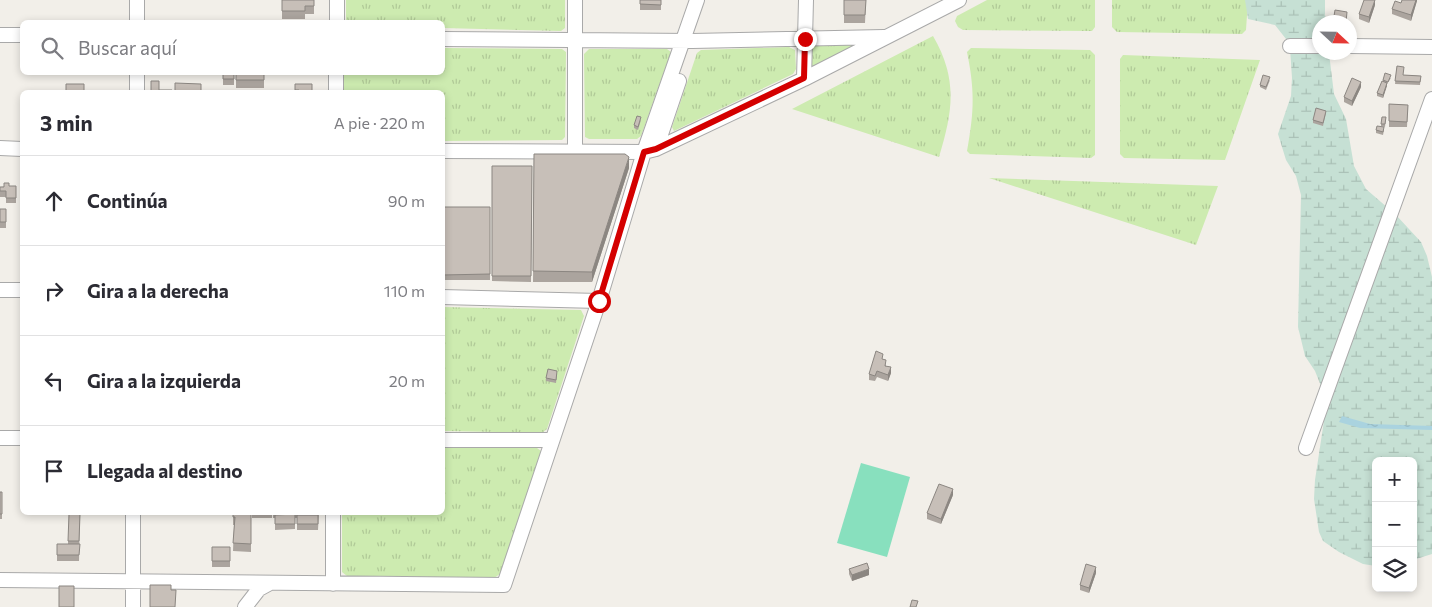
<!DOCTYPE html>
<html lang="es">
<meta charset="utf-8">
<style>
:root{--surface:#fff;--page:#f2f2f3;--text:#2b2b33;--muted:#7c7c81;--line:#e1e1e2}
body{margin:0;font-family:Commissioner,sans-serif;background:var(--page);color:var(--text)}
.controls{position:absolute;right:15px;bottom:15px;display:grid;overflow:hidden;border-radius:8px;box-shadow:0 2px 8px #0003}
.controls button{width:45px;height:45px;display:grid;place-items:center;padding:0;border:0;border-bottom:1px solid var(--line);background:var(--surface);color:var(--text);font:25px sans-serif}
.compass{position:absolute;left:1312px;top:15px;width:45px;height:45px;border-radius:50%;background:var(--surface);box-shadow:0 2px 8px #0003;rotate:112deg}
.stop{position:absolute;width:15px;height:15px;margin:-11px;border:4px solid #d40000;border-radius:50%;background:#fff}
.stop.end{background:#d40000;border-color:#fff;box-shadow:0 1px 5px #0008}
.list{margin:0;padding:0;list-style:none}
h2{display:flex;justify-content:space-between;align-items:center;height:65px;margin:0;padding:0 20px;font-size:21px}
h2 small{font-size:16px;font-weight:400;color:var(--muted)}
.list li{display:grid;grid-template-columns:32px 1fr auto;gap:15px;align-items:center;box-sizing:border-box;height:90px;padding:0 20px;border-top:1px solid var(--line)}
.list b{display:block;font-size:19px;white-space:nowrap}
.list em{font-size:16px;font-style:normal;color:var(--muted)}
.icon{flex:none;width:28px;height:28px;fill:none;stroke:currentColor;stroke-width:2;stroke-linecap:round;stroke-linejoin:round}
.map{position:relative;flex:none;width:1432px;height:607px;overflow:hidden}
.search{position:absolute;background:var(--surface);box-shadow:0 2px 8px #0003;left:20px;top:20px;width:425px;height:55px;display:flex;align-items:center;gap:12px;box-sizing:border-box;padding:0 18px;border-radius:8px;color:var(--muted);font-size:19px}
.panel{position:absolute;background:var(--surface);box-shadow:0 2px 8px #0003;left:20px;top:90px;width:425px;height:425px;border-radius:8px}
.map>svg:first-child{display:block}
.grass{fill:url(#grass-tufts)}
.wetland{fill:url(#wetland-marsh)}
.pitch{fill:#88e0be}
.water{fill:url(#water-ripples)}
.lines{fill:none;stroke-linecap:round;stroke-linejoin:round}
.minor-casing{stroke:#a9a9a9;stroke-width:16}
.minor{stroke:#fff;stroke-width:14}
.wall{fill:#aba49e}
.shaded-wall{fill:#8b8681}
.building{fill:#c7bfb8;stroke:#8b8681}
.route{stroke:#d40000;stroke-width:6}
</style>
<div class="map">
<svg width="1432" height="607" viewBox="0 0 1432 607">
<defs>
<pattern id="grass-tufts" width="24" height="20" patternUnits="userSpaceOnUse" patternTransform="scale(1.25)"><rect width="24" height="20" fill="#cdebb0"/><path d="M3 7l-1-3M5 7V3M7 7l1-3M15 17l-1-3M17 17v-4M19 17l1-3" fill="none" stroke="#b0c997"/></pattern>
<pattern id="wetland-marsh" width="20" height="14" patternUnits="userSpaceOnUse" patternTransform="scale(1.25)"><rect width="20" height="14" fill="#c6e0d4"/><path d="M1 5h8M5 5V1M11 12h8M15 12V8" fill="none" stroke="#aac0b6"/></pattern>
<pattern id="water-ripples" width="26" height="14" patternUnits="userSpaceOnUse" patternTransform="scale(1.25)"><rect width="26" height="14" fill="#aad3df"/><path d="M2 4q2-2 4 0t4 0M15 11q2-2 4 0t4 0" fill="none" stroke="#92b5bf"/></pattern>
</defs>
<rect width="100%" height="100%" fill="#f2efe9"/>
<path class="grass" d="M346 0H565V28L561 31 443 28 442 22H346Z
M987 0H1095V27L1092 31 963 30 958 27 955 21 957 16Z
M1112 0H1248L1246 30 1242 34 1117 32 1112 27Z
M933 36C958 79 953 111 939 157L792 109Z
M861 43 813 67H811L812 44Z
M789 47 795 50 796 69 793 74 674 131 672 127 697 53 701 50Z
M443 48 562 49 566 52 565 137 562 140 443 141 442 92H344V73L442 72Z
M971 48 1090 50 1095 55V155L1091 158 970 154 967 151C974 112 975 91 967 52Z
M589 49H667L671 52 641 136 637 139H589L585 137 584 54Z
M1123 55 1260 60 1225 160 1124 158 1120 154V59Z
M989 178 1218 186 1196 245Z
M443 307 581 310 584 316 547 429 542 433 443 431Z
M443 447 537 448 541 451 500 574 494 578 347 576 342 572V513L442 512Z"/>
<path class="wetland" d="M1245 0H1325V15L1327 22H1320V52L1329 53 1334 94 1346 119 1354 166 1366 189 1396 215 1421 242 1427 256 1432 277V554L1413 560V461H1376V566L1363 564 1339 552 1323 541 1319 532 1314 499 1315 480 1327 401 1315 371 1305 356 1298 327 1301 195 1296 176 1286 160 1278 134 1291 96 1292 78 1290 48 1286 39 1275 25 1248 19Z"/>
<path class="pitch" d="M861 463 910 477 887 557 837 543Z"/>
<path class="water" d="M1342 416 1370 424 1432 426V430L1360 428 1339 422Z"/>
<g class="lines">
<g class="minor-casing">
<path id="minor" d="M137 22V0
M337 22V0
M0 35H22
M442 39 692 41 884 37
M1290 46H1320
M1350 46 1432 47
M804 79 806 0
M137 92V72
M336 92V72
M0 148 22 149
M656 149 679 81
M442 151 644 152 656 149 804 79 959 0
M575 151V0
M0 290H22
M442 297 599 301
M0 438H22
M442 440H552
M1306 448 1432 99
M0 580 504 585 599 301 644 152 697 0
M333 584V512
M133 607V512
M245 607 259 589 270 583"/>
</g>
<use href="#minor" class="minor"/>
</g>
<path class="wall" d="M282 0H314V14H305V19H282Z
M640 0H661V10H640Z
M844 0H866L865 23H844Z
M1417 0 1411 21 1392 14V9L1401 3Z
M1375 5 1369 23 1359 19V14Z
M1397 66 1403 75 1421 76 1420 85 1395 84Z
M223 72H234V85H223Z
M236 72H264V88H236Z
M1391 78 1387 84 1383 98 1377 96V93L1383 80Z
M1270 80 1266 90 1260 87V85Z
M295 84 312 92H295Z
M1361 87 1352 106 1344 102V97Z
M1389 104 1408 105 1407 127H1389Z
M1326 113 1323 126 1313 123V120Z
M1382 117H1386L1385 127 1381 126Z
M641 120 638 130 634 128V125Z
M1376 130H1384L1383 135 1376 133Z
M534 154 629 168 592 282H533Z
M492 166H532L531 282 492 281Z
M9 186H16V203H6V197H0V187Z
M442 207H490V280H442Z
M0 209H6V228H0Z
M883 360 886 366 891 373 888 381 877 377 875 381 869 380V374Z
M557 374 556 383 546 381V378Z
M0 492H2V519H0Z
M953 495 941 524 927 519V513Z
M233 512H251V552L233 551 234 525H233Z
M252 512H272V518H252Z
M273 512H319L318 530H297V518H295V529L275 530V518H273Z
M80 514 79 561H57V544H68V541Z
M212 547H230V567H212Z
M849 569 869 575 852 581 849 574Z
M1096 573 1089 593 1080 590V585Z"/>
<path class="shaded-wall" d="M1375 0V5L1369 23V17Z
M1416 0H1417V1L1411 21V15Z
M1361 82V87L1352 106V101Z
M1387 83V86L1383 98V95Z
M629 157V168L592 282V272Z
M891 367V373L888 381V375Z
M953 489V495L941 524V519Z
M1096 567V573L1089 593V588Z
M869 569V575L852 581V575Z"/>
<path class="building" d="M282 0H314V6H305V11H282Z
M640 0H661V5L640 4Z
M844 0H866L865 15H844Z
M1364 0H1375L1369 17 1359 14Z
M1402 0H1416L1411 15 1392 9 1395 1 1401 3Z
M1335 10 1347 12 1346 22H1333Z
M1397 66 1404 67 1403 75 1421 76 1420 82 1395 81Z
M223 72H234V79H223Z
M236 72H264V80H236Z
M1385 73 1391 75 1388 82 1383 80Z
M1263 75 1270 77 1266 87 1260 85Z
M1352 78 1361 82 1352 101 1344 97Z
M151 81H159V90H172V92H151Z
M1382 81 1387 83 1383 95 1377 93Z
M175 83 201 84V92H175Z
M66 84H84V92H66Z
M295 84H312V92H299V90H295Z
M1389 104 1408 105 1407 122 1389 121Z
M1316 108 1326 111 1323 123 1313 120Z
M637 116 641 117 638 127 634 125Z
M1382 117H1386L1385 124H1381Z
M1377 126 1384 127 1383 132 1376 130Z
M534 154H625L629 157 592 272 533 271Z
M492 166H532L531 276H492Z
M4 183H9V186H16V198H6V191H0V187H4Z
M442 207H490V274L442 275Z
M0 209H6V222H0Z
M876 351 883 354 882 359 886 360 885 366 891 367 888 375 877 371 875 376 869 374Z
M548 369 557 371 556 380 546 378Z
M939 484 953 489 941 519 927 513Z
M0 492H2V514H0Z
M233 512H251V544L233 543 235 517H233Z
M69 514H80L79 541H68Z
M295 514V524H275V515Z
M297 515H318V524H297Z
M57 544H80L79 555H57Z
M212 547H230V561H212Z
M867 563 869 569 852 575 849 569Z
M1086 564 1096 567 1089 588 1080 585Z
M150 585H171V590H176L175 607H150Z
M59 586H74V607H59Z
M912 600 918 601 916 607H910Z"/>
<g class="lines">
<path class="route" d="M599 301 644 152 656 149 804 78 805 39"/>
</g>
</svg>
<div class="controls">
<button>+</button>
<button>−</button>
<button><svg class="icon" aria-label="layers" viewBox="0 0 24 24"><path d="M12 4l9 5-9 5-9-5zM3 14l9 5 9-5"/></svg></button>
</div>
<svg class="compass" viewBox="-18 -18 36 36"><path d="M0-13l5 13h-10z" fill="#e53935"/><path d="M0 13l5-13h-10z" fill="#7c7c81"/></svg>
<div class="stop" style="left:599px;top:301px"></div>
<div class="stop end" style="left:805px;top:39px"></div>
<div class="search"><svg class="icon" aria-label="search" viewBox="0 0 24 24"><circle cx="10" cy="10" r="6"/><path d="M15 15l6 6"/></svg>Buscar aquí</div>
<section class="panel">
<h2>3 min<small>A pie · 220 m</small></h2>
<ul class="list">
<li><svg class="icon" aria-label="ahead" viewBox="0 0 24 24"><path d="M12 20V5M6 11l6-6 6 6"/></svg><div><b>Continúa</b></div><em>90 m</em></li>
<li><svg class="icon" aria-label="right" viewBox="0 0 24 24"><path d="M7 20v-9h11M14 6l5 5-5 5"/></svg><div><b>Gira a la derecha</b></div><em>110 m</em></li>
<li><svg class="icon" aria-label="left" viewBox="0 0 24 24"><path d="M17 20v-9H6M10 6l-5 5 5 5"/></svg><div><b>Gira a la izquierda</b></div><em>20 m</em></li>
<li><svg class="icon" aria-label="arrive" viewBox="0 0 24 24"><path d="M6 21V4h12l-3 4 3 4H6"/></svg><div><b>Llegada al destino</b></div></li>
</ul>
</section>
</div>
